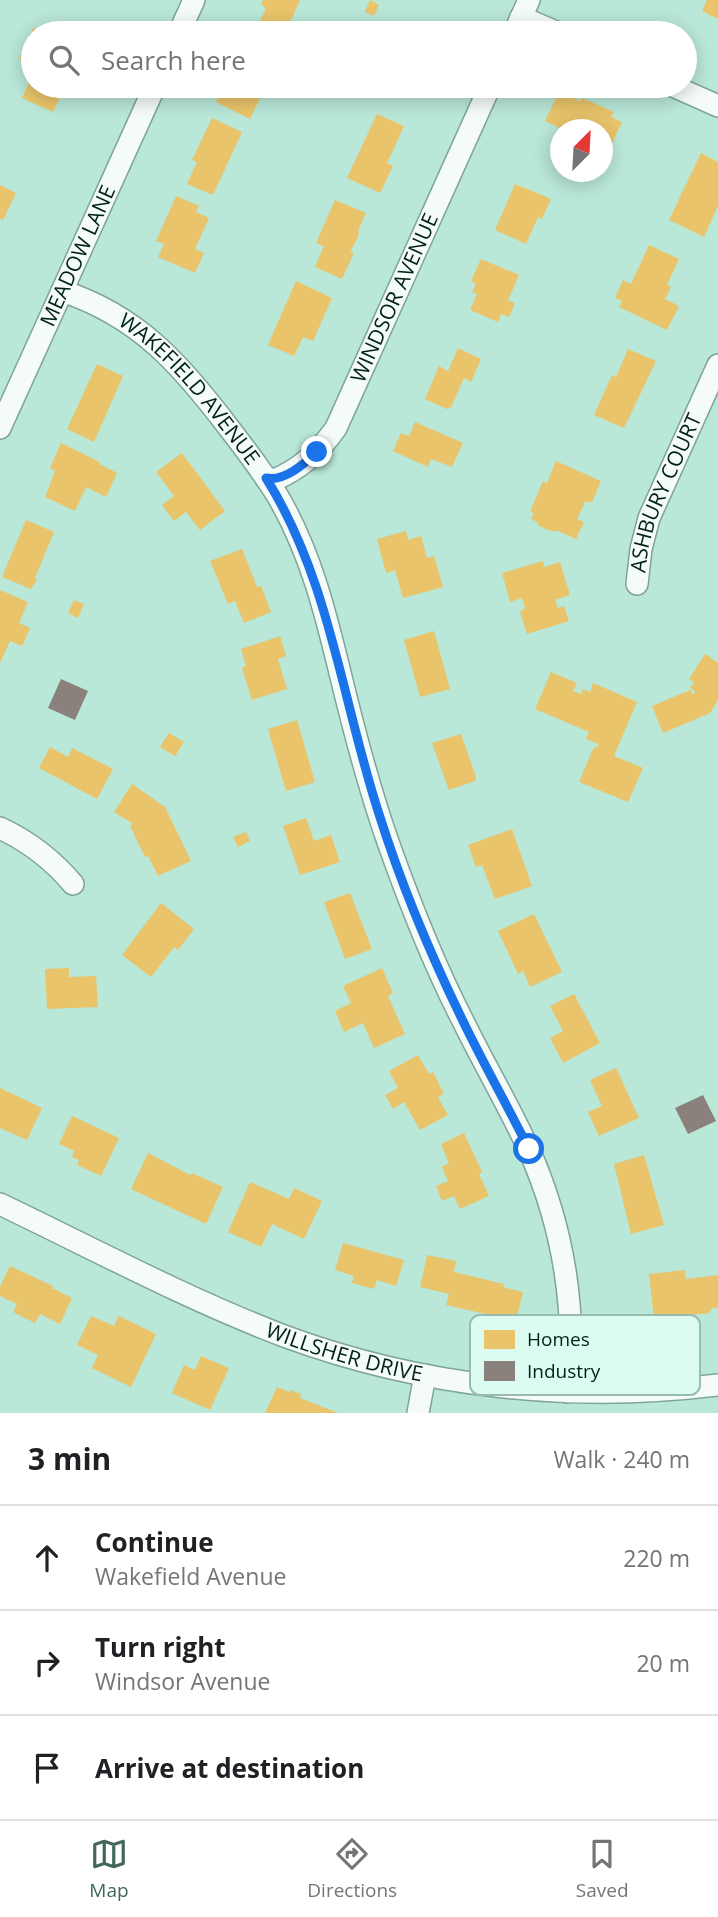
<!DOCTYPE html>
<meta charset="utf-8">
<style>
:root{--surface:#fff;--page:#f6f6f6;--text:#202124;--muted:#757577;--line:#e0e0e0;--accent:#41675c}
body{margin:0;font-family:"Open Sans",sans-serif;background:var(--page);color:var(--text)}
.compass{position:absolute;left:550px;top:119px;width:63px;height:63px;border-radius:50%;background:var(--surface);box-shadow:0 4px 18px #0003;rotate:24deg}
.stop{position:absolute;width:21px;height:21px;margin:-16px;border:5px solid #1a73e8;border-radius:50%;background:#fff}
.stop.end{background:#1a73e8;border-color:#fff;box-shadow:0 2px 7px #0008}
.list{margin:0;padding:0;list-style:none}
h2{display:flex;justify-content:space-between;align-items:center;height:91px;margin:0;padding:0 28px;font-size:30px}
h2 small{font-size:23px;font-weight:400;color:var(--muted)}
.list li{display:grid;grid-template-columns:46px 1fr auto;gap:21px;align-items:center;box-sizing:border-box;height:105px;padding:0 28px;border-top:2px solid var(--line)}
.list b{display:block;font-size:26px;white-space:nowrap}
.list p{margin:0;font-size:23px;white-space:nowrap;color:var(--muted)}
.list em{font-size:23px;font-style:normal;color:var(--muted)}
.icon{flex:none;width:38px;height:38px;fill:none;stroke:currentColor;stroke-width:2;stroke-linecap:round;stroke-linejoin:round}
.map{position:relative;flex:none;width:718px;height:1413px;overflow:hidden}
.search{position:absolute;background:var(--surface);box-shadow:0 4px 18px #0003;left:21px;right:21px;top:21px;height:77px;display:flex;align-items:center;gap:18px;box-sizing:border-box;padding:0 24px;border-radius:38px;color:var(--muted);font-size:26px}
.sheet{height:406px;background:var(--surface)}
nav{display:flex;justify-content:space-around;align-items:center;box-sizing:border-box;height:98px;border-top:2px solid var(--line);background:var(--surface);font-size:19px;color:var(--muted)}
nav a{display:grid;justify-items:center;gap:4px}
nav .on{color:var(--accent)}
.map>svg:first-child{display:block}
.homes{fill:#e9c46a}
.industry{fill:#8a817c}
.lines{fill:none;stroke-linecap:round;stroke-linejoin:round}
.minor-casing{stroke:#7fa499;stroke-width:24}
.minor{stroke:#f4fbf9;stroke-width:21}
.route{stroke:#1a73e8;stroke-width:9}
.labels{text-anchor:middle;stroke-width:7;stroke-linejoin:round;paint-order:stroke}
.street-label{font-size:21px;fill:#002219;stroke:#dcfcf1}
.key{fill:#dcfcf1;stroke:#9abbb0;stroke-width:2}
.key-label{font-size:19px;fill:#002219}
</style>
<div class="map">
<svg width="718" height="1413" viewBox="0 0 718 1413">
<rect width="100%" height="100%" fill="#b9e7d8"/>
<path class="homes" d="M263 0H300L285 33H269L257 28 266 8 261 5Z
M370 0 379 5 374 16 365 12Z
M707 0H718V19L702 11Z
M33 28 43 33H33V65L19 59Z
M33 74V86H65L53 112 22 98Z
M223 86H266L250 119 216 102Z
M391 86H420L415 97Z
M559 92 580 101 582 98 614 112 611 117 622 122 609 150 602 147V130H564L545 121Z
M377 114 404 126 387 163 393 166 380 193 347 178Z
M212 118 242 132 213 195 187 184 197 162 192 160Z
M701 153 718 162V206L704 237 669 220Z
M515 184 551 199 542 219 538 217 526 244 495 230Z
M0 185 16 193 3 220 0 219Z
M176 196 199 206 196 212 209 218 195 249 204 253 195 273 158 257 164 244 156 241Z
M335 200 366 213 358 231 359 235 350 252 354 253 342 279 315 267 324 246 316 243Z
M649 245 679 259 667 285 671 287 665 299 679 306 667 330 619 307 622 301 615 298 623 280 631 284Z
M481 259 519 275 508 300 515 303 509 317 501 314 498 322 470 310 477 294 472 292 476 284 471 281Z
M296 281 332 298 313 341 303 337 294 356 268 345Z
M458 348 481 359 471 382 464 378 451 407 447 409 425 399 439 366 448 371Z
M628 349 656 361 624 428 594 415 612 375 616 377Z
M97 364 123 376 94 442 67 429Z
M415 422 463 443 452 467 431 459 428 467 393 451 401 433 409 436Z
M61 443 100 462 99 464 117 473 106 497 86 487 75 511 45 497 55 471 50 468Z
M182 453 225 511 200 530 186 512 174 521 162 505 174 496 156 472Z
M556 461 601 481 592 502H585L577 519 584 522 576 539 558 531H551L539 526 537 522 531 519 534 513 530 512 543 481 547 483Z
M26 520 54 532 35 578 37 580 31 589 2 577Z
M406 531 408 540 421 536 427 558 434 556 443 587 403 598 395 570 386 573 377 539Z
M242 549 257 587 261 586 271 612 244 623 235 601 228 604 210 561Z
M543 561 544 567 560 562 570 595 555 600 558 608 564 606 569 621 527 634 520 612 525 608 522 598 510 602 502 573Z
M0 590 28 602 19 623 30 628 22 646 10 641 0 663Z
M74 600 84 604 78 618 68 613Z
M434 631 450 689 420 697 404 640Z
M280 636 286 656 278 659 287 689 252 700 242 668 246 666 241 649Z
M705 654 718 663V700L710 713 663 733 652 706 690 690 693 695 695 692 690 688 694 682 689 679Z
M551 672 577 683 573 691 581 694 583 689 590 692 593 683 637 702 614 756 643 768 628 802 579 782 594 747 597 748 599 744 586 739 589 732 535 709Z
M297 720 315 782 286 791 268 729Z
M169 733 184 742 175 756 160 747Z
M461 734 476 777 475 781 449 790 432 743Z
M50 747 68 757 72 748 113 769 97 799 39 768Z
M132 784 165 807 191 861 158 876 148 856 145 857 130 826 133 824 114 812Z
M306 818 314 841 331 835 340 862 300 875 283 826Z
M512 829 532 886 495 899 482 865 476 867 468 845Z
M246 832 250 841 238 847 233 837Z
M350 893 372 949 345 959 324 902Z
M161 903 194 929 178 950 174 947 151 977 122 955Z
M534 914 562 972 530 987 523 971 518 974 498 931Z
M69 968V977L96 976 98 1007 47 1009 45 969Z
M382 968 393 993 388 996 405 1034 374 1048 363 1023 344 1032 335 1011 351 1003 343 986Z
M574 994 600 1043 563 1063 550 1038 563 1031 550 1006Z
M418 1055 429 1074 433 1072 444 1094 438 1097 448 1115 420 1130 404 1102 393 1109 385 1095 398 1088 389 1071Z
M616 1068 639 1118 599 1136 588 1112 602 1106 590 1080Z
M0 1088 42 1108 27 1140 0 1128Z
M72 1116 119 1138 101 1176 77 1165 79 1160 72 1157 74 1151 59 1144Z
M464 1133 482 1172 479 1174 489 1196 460 1209 454 1196 442 1201 436 1186 448 1181 442 1167 449 1163 441 1144Z
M148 1153 190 1175 192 1173 223 1187 206 1224 131 1189Z
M644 1155 664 1225 631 1234 614 1164Z
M250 1182 289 1199 294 1188 322 1201 304 1239 272 1224 261 1247 228 1232Z
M343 1243 404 1260 396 1286 377 1280 374 1289 352 1283 354 1276 335 1270Z
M427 1255 456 1261 454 1272 504 1284 503 1287 523 1292 516 1321 446 1305 449 1294 420 1287Z
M10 1266 53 1286 52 1288 72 1298 60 1324 40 1314 35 1323 13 1312 17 1304 0 1296V1287Z
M685 1270 686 1279 718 1275V1308H712L709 1313 654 1319 649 1274Z
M91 1316 114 1326 119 1316 156 1334 131 1387 92 1368 98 1355 77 1345Z
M201 1356 229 1368 210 1410 172 1393 184 1365 195 1370Z
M277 1387 289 1392 290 1390 301 1394 300 1398 338 1413H265Z"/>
<path class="industry" d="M61 679 88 691 75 720 48 708Z
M703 1095 716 1121 688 1134 675 1108Z"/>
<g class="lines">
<g class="minor-casing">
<g id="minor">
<path d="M521 17 558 33"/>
<path d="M179 33 194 0"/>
<path d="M514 33 529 0"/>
<path d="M673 86 718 106"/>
<path id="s1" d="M62 291C139 316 182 366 229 428 246 450 263 472 277 495 312 554 327 619 343 685 356 738 370 791 388 842 410 904 434 965 464 1023 485 1066 510 1108 530 1152 563 1227 577 1310 568 1392"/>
<path id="s2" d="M0 428 155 86"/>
<path id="s3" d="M266 478 274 480C301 469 320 451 336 428L490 86"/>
<path id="s4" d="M637 584 641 549 649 518 718 365"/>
<path d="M0 828C30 842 52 859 73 884"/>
<path id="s5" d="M0 1204C94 1249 187 1299 284 1336 422 1387 572 1403 718 1385"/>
<path d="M418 1413 425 1375"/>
</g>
</g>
<use href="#minor" class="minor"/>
</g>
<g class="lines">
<path class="route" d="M317 452C304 464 284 482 266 478 330 580 342 701 379 814 401 884 429 951 461 1017 482 1061 507 1105 529 1149"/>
</g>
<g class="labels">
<g class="street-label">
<text dy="7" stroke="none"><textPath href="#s2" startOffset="189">MEADOW LANE</textPath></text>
<text dy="7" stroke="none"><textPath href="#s3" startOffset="233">WINDSOR AVENUE</textPath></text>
<text dy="7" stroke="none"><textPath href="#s1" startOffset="164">WAKEFIELD AVENUE</textPath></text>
<text dy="7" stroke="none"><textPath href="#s4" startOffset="96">ASHBURY COURT</textPath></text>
<text dy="7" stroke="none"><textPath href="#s5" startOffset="376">WILLSHER DRIVE</textPath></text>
</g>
</g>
<rect x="470" y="1315" width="230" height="80" rx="10" class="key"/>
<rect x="484" y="1330" width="31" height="19" fill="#e9c46a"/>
<rect x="484" y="1361" width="31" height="20" fill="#8a817c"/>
<g class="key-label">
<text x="527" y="1346">Homes</text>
<text x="527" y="1378">Industry</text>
</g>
</svg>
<svg class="compass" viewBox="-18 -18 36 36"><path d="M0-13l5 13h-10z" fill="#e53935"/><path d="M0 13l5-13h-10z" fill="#757577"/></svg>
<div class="stop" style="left:529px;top:1149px"></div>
<div class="stop end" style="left:317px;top:452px"></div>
<div class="search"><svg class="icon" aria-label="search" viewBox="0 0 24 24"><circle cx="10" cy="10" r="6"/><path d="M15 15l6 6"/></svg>Search here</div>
</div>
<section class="sheet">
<h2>3 min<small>Walk · 240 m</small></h2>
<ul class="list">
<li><svg class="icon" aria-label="ahead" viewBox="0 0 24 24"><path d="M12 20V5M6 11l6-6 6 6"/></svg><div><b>Continue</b><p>Wakefield Avenue</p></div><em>220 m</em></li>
<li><svg class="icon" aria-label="right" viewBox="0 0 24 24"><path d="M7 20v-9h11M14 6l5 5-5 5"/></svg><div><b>Turn right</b><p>Windsor Avenue</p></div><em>20 m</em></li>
<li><svg class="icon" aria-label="arrive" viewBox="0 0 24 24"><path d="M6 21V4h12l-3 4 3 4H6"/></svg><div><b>Arrive at destination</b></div></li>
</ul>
</section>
<nav>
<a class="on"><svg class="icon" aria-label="map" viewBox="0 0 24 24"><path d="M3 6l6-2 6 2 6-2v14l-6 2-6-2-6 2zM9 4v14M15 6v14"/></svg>Map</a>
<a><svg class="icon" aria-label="directions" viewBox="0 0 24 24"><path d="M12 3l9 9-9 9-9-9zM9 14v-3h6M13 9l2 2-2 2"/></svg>Directions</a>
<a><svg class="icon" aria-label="saved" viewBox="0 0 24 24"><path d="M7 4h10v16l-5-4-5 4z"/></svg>Saved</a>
</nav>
